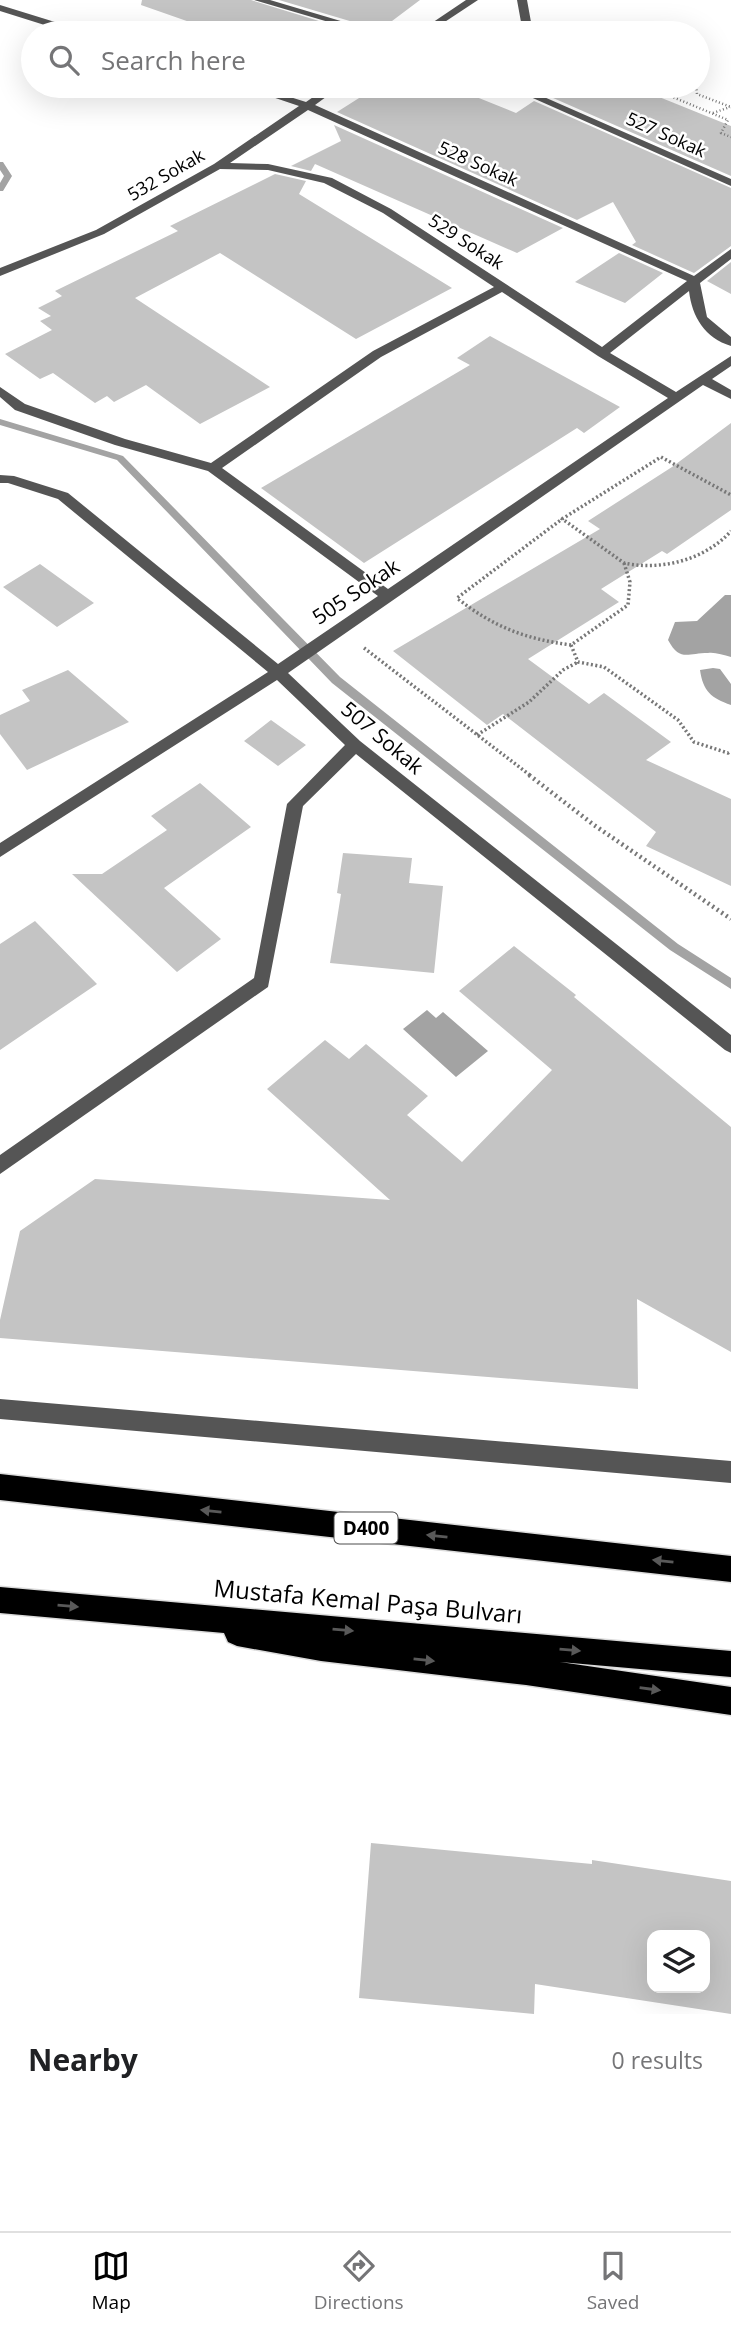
<!DOCTYPE html>
<meta charset="utf-8">
<style>
:root{--surface:#fff;--page:#f2f2f2;--text:#202124;--muted:#757577;--line:#e0e0e0;--accent:#000}
body{margin:0;font-family:"Open Sans",sans-serif;background:var(--page);color:var(--text)}
.controls{position:absolute;right:21px;bottom:21px;display:grid;overflow:hidden;border-radius:14px;box-shadow:0 7px 28px #0002}
.controls button{width:63px;height:63px;display:grid;place-items:center;padding:0;border:0;border-bottom:2px solid var(--line);background:var(--surface);color:var(--text);font:35px sans-serif}
.list{margin:0;padding:0;list-style:none}
h2{display:flex;justify-content:space-between;align-items:center;height:91px;margin:0;padding:0 28px;font-size:30px}
h2 small{font-size:23px;font-weight:400;color:var(--muted)}
.icon{flex:none;width:38px;height:38px;fill:none;stroke:currentColor;stroke-width:2;stroke-linecap:round;stroke-linejoin:round}
.map{position:relative;flex:none;width:731px;height:2014px;overflow:hidden}
.search{position:absolute;background:var(--surface);box-shadow:0 7px 28px #0002;left:21px;right:21px;top:21px;height:77px;display:flex;align-items:center;gap:18px;box-sizing:border-box;padding:0 24px;border-radius:38px;color:var(--muted);font-size:26px}
.sheet{height:217px;background:var(--surface)}
nav{display:flex;justify-content:space-around;align-items:center;box-sizing:border-box;height:98px;border-top:2px solid var(--line);background:var(--surface);font-size:19px;color:var(--muted)}
nav a{display:grid;justify-items:center;gap:4px}
nav .on{color:var(--accent)}
.map>svg:first-child{display:block}
.water{fill:#a3a3a3}
.lines{fill:none;stroke-linecap:round;stroke-linejoin:round}
.stream{fill:#a3a3a3;fill-rule:evenodd}
.building{fill:#c4c4c4;fill-rule:evenodd}
.highway-casing{stroke:#dbdbdb;stroke-width:3}
.path-far2{stroke:#777;stroke-width:2.5;stroke-dasharray:1 2.5;stroke-linecap:butt}
.path-far1{stroke:#777;stroke-width:3.5;stroke-dasharray:2 2.5;stroke-linecap:butt}
.path{stroke:#777;stroke-width:4.5;stroke-dasharray:2 3.5;stroke-linecap:butt}
.minor{fill:#555;fill-rule:evenodd}
.highway{fill:#000;fill-rule:evenodd}
.oneway{fill:#595959}
.labels{text-anchor:middle;stroke-width:5;stroke-linejoin:round;paint-order:stroke}
.far-street-label{font-size:18px;fill:#000;stroke:#fff}
.shield{fill:#fff;stroke:#4c4c4c;stroke-width:2}
.shield-label{font-size:19px;font-weight:bold;fill:#000}
.street-label{font-size:21px;fill:#000;stroke:#fff}
.near-street-label{font-size:24px;fill:#000;stroke:#fff}
</style>
<div class="map">
<svg width="731" height="2014" viewBox="0 0 731 2014">
<rect width="100%" height="100%" fill="#fff"/>
<path class="water" d="M725 595H731V657C723 655 715 652 708 653 687 653 680 662 668 640L675 622 697 621Z
M713 668 720 669 731 684V705C711 698 703 691 700 670Z
M427 1010 436 1018 443 1012 488 1051 456 1077 403 1029Z"/>
<g class="lines">
<path class="stream" d="M0 162H3L12 176 3 191H0V183L4 176 0 170Z
M0 419 123 456 340 677 678 944 731 978V989L670 950 332 683 117 460 0 425Z"/>
</g>
<path class="building" d="M142 0H251L358 33H221L141 5Z
M279 0H420L380 30Z
M378 86H449L516 113 534 101 731 188V246L694 273 632 245 636 242 613 202 577 220 337 112Z
M556 86H632L731 126V176L544 94Z
M334 125 563 228 517 253 315 164 311 171 291 166 341 141Z
M275 174 306 181 299 194 452 288 356 339 220 253 135 298 270 387 200 424 146 385 114 402 107 396 95 403 53 373 40 379 5 354 52 330 40 321 51 316 38 308 62 296 55 291 178 231 170 226Z
M619 253 663 273 625 303 575 282Z
M731 262V294L707 281Z
M490 336 620 407 584 433 577 428 364 563 261 488 470 365 457 358Z
M731 423V510L667 554 662 551 601 589 619 602 528 659 589 704 604 693 671 742 646 760 731 799V886L646 846 656 832 503 714 487 725 393 651 600 529 588 521 672 467Z
M40 564 94 603 57 627 3 587Z
M68 670 129 722 27 770 0 734V715L30 701 22 690Z
M271 720 306 745 278 766 244 741Z
M200 783 251 827 164 888 221 939 177 972 72 874H102L167 830 151 816Z
M343 853 412 858 409 883 443 886 434 973 330 963 341 894 337 893Z
M35 921 97 984 0 1050V944Z
M514 946 576 995 574 997 731 1127V1352L637 1299 638 1389 0 1338V1320L20 1231 95 1179 390 1200 267 1089 325 1040 349 1059 366 1044 428 1096 407 1115 462 1162 552 1070 459 991Z
M371 1843 592 1864V1860L731 1881V2014L535 1984 534 2014 359 1998ZM652 1935H705V1988H652Z"/>
<g class="lines">
<g class="highway-casing">
<path id="highway" d="M0 1474 731 1556V1582L0 1500Z
M0 1587 731 1651V1677L560 1662 731 1687V1715L526 1685 321 1661 237 1646 228 1642 224 1633 0 1613Z"/>
</g>
<path class="path-far2" d="M610 86 636 96 663 93 728 120 721 133 731 137
M696 86 697 94 731 107
M713 113 730 107"/>
<path class="path-far1" d="M561 518 624 563C661 571 705 560 731 531
M624 563 630 582 628 605 571 645C526 639 493 627 457 598L562 519 661 457 731 495
M571 645 578 662 604 667 678 720 694 742 728 753 731 751
M364 648 531 776
M477 735 529 702 563 670 578 662"/>
<path class="path" d="M529 775 594 825 731 919"/>
<path class="minor" d="M254 0H270L381 33H366Z
M466 0H478L428 33H417Z
M517 0H527L533 33H523Z
M0 5 84 31 85 33H70L0 11Z
M240 86H255L306 102 329 86H341L315 105 694 276 731 249V259L700 283 707 317 731 337V346C705 338 692 317 689 291L610 353 676 392 731 356V366L712 379 731 390V399L703 385 288 673 360 741 731 1035V1053L725 1050 356 754 303 806 268 987 0 1174V1155L254 978 287 804 345 745 277 680 0 857V843L268 672 58 499 8 483H0V475L14 476 68 493 278 664 378 596 208 471 115 445 15 410 0 397V387L25 404 125 439 211 463 373 351 494 287 383 213 324 183 268 170 220 169 104 234 0 276V268L96 230 214 164 299 106ZM308 110 687 281 602 347 391 209 332 178 268 164 230 163ZM502 292 598 356 668 398 388 589 222 468 381 357Z
M506 86H519L731 179V186Z
M0 1399 731 1461V1483L0 1419Z"/>
<use href="#highway" class="highway"/>
</g>
<defs><path id="oneway-solid" d="M-6-.8H1V-3.2L6.5 0L1 3.2V.8H-6Z" transform="scale(1.75)"/></defs>
<g class="oneway">
<use href="#oneway-solid" transform="translate(211 1511) rotate(-174)"/>
<use href="#oneway-solid" transform="translate(437 1536) rotate(-174)"/>
<use href="#oneway-solid" transform="translate(663 1561) rotate(-174)"/>
<use href="#oneway-solid" transform="translate(68 1606) rotate(5)"/>
<use href="#oneway-solid" transform="translate(343 1630) rotate(5)"/>
<use href="#oneway-solid" transform="translate(570 1650) rotate(5)"/>
<use href="#oneway-solid" transform="translate(424 1660) rotate(6)"/>
<use href="#oneway-solid" transform="translate(650 1689) rotate(8)"/>
</g>
<g class="labels">
<g class="far-street-label">
<text transform="translate(666 135) rotate(24)" y="6">527 Sokak</text>
<text transform="translate(478 164) rotate(24)" y="6">528 Sokak</text>
<text transform="translate(166 175) rotate(-30)" y="6">532 Sokak</text>
<text transform="translate(466 242) rotate(33)" y="6">529 Sokak</text>
</g>
<rect class="shield" x="334.5" y="1512.5" width="63" height="31" rx="5"/>
<g class="shield-label">
<text x="366" y="1535">D400</text>
</g>
<g class="street-label">
<text transform="translate(356 592) rotate(-34)" y="7">505 Sokak</text>
<text transform="translate(382 738) rotate(40)" y="7">507 Sokak</text>
</g>
<g class="near-street-label">
<text transform="translate(368 1602) rotate(5)" y="8">Mustafa Kemal Paşa Bulvarı</text>
</g>
</g>
</svg>
<div class="controls">
<button><svg class="icon" aria-label="layers" viewBox="0 0 24 24"><path d="M12 4l9 5-9 5-9-5zM3 14l9 5 9-5"/></svg></button>
</div>
<div class="search"><svg class="icon" aria-label="search" viewBox="0 0 24 24"><circle cx="10" cy="10" r="6"/><path d="M15 15l6 6"/></svg>Search here</div>
</div>
<section class="sheet">
<h2>Nearby<small>0 results</small></h2>
<ul class="list">
</ul>
</section>
<nav>
<a class="on"><svg class="icon" aria-label="map" viewBox="0 0 24 24"><path d="M3 6l6-2 6 2 6-2v14l-6 2-6-2-6 2zM9 4v14M15 6v14"/></svg>Map</a>
<a><svg class="icon" aria-label="directions" viewBox="0 0 24 24"><path d="M12 3l9 9-9 9-9-9zM9 14v-3h6M13 9l2 2-2 2"/></svg>Directions</a>
<a><svg class="icon" aria-label="saved" viewBox="0 0 24 24"><path d="M7 4h10v16l-5-4-5 4z"/></svg>Saved</a>
</nav>
